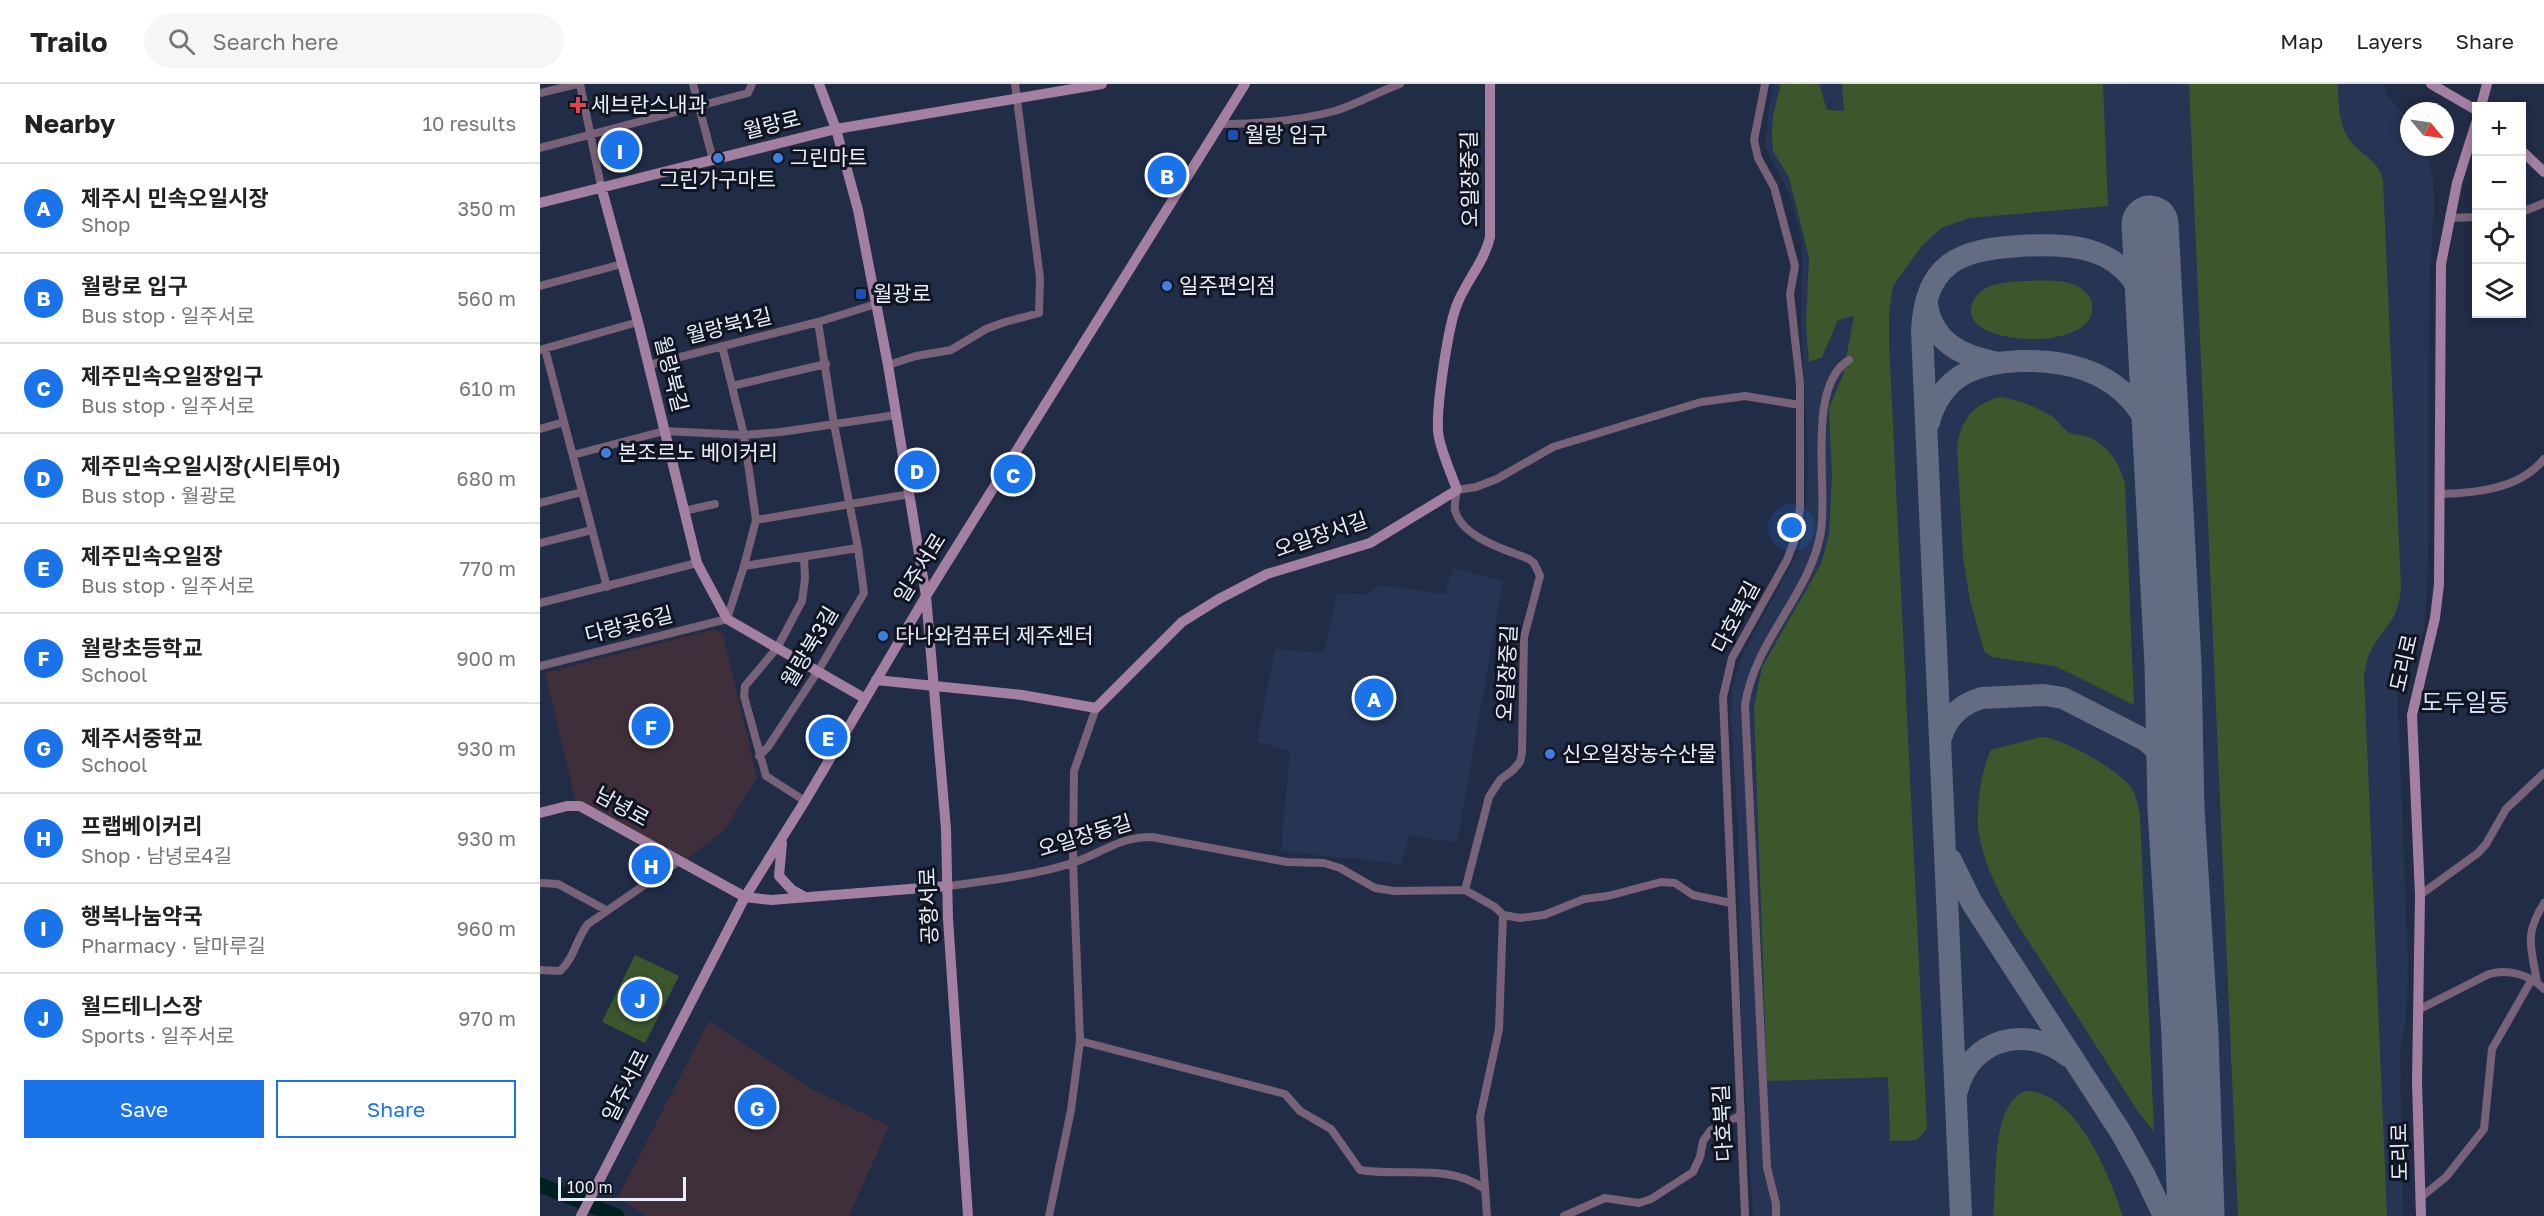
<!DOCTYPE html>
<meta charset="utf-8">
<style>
:root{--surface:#fff;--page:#f6f6f6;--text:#222;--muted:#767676;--line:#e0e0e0;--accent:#1a73e8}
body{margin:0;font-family:"Golos Text","Noto Sans KR",sans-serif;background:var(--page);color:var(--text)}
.controls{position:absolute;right:18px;top:18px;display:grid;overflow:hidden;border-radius:0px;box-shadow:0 3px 9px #0003}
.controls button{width:54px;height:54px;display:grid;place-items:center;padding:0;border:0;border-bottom:2px solid var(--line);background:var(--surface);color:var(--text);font:30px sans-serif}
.compass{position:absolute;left:1860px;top:18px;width:54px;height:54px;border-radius:50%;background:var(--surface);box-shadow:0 3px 9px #0003;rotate:119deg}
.scale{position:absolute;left:18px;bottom:15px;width:128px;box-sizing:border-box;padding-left:6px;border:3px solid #e8eefc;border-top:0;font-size:16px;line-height:21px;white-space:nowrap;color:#e8eefc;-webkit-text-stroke:4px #101521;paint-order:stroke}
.you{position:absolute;left:1252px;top:444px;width:21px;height:21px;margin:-15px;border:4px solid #fff;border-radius:50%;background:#1a73e8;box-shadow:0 0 0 9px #1a73e833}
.badge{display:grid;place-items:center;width:39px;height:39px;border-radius:50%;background:var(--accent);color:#fff;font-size:20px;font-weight:700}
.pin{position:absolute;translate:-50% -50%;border:3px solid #fff;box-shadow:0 2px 6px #0006}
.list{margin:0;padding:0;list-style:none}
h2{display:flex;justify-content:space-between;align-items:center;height:78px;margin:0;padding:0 24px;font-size:26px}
h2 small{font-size:20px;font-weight:400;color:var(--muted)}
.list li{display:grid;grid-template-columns:39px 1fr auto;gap:18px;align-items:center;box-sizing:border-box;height:90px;padding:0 24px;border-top:2px solid var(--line)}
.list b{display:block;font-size:22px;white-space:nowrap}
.list p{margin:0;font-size:20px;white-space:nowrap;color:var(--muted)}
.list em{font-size:20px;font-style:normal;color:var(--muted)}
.actions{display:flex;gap:12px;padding:18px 24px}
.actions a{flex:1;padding:14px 0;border:2px solid var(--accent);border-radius:0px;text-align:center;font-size:21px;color:var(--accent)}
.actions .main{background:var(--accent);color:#fff}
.icon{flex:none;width:33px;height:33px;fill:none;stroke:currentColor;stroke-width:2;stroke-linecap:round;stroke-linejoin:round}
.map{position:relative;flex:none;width:2004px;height:1132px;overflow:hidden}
header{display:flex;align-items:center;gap:36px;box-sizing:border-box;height:84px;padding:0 30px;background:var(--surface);border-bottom:2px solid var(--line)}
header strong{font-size:28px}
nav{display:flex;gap:33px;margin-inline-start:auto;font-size:21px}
.search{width:420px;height:54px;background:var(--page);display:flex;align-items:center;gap:15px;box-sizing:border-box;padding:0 21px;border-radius:33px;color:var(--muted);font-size:22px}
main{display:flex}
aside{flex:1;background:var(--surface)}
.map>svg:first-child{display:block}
.built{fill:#273554}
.education{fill:#3f2f3a}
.green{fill:#3d572d}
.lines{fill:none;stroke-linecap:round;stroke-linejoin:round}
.river{stroke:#002022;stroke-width:15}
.taxiway{stroke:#636c82;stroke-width:22}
.runway{stroke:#636c82;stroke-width:57}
.street{stroke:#786278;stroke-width:8}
.secondary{stroke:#a37fa2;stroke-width:10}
.health-dot{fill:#e0444e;stroke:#101521;stroke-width:2}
.transit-dot{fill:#1a4fb4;stroke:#101521;stroke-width:2}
.shop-dot{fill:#3f7fe0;stroke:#101521;stroke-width:2}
.labels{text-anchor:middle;stroke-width:6;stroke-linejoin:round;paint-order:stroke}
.poi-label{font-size:21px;fill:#e8eefc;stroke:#101521;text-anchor:start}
.street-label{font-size:21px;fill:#e8eefc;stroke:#101521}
.quarter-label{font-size:24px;fill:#d1def9;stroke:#101521}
</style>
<header>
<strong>Trailo</strong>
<div class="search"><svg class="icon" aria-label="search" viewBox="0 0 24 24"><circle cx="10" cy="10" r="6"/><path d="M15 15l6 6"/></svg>Search here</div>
<nav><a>Map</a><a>Layers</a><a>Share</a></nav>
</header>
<main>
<aside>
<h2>Nearby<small>10 results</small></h2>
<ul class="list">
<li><span class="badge">A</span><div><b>제주시 민속오일시장</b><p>Shop</p></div><em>350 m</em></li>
<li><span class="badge">B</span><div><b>월랑로 입구</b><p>Bus stop · 일주서로</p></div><em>560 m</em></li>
<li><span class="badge">C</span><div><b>제주민속오일장입구</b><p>Bus stop · 일주서로</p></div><em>610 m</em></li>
<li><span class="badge">D</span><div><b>제주민속오일시장(시티투어)</b><p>Bus stop · 월광로</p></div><em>680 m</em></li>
<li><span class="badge">E</span><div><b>제주민속오일장</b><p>Bus stop · 일주서로</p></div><em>770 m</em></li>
<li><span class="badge">F</span><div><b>월랑초등학교</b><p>School</p></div><em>900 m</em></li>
<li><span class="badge">G</span><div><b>제주서중학교</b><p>School</p></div><em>930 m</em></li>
<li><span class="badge">H</span><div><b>프랩베이커리</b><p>Shop · 남녕로4길</p></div><em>930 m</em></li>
<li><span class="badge">I</span><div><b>행복나눔약국</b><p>Pharmacy · 달마루길</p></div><em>960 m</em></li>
<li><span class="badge">J</span><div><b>월드테니스장</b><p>Sports · 일주서로</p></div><em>970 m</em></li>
</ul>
<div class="actions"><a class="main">Save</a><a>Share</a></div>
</aside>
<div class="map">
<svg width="2004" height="1132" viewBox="0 0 2004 1132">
<rect width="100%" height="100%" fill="#212c46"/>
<path class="built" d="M1234 0H1844L1849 13 1869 36V63H1885L1893 95 1894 121 1889 205 1888 480 1885 539 1880 558 1860 585 1857 596 1868 882 1866 935 1860 970 1863 1132H1213L1201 933 1198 746 1191 632 1192 605 1203 569 1259 467 1266 433 1268 374 1261 235 1262 158 1249 109 1225 63 1229 22Z
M913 484 963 497 917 759 869 751 862 780 741 767 750 667 717 658 735 565 784 569 797 509 827 511 837 501 905 510Z"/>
<path class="education" d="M174 545 183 550 217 694 184 747 139 781 37 723 5 589Z
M169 937 270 1004 349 1042 309 1132H106L78 1113Z"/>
<path class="green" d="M1241 0H1279L1287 26 1304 27 1302 0H1563L1568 122 1429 134 1401 144 1381 163 1353 202 1349 230V259L1387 1045 1377 1056 1350 1057 1348 993 1227 997 1214 623 1222 583 1281 480 1289 451 1292 392 1289 324 1303 291 1314 232 1298 236 1282 273 1269 278 1266 241 1269 174 1249 93 1233 67 1232 51 1233 32Z
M1649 0H1798C1799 23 1798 46 1816 63 1828 75 1839 79 1843 96L1861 504C1857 541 1845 539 1830 568 1827 574 1826 583 1824 591L1847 1132H1698Z
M1483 197C1502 197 1535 193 1548 211 1552 216 1553 222 1552 228 1545 270 1408 261 1434 216 1443 199 1466 198 1483 197Z
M1460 313C1477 315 1499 324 1513 333 1519 337 1523 346 1530 349 1534 351 1542 351 1548 353 1568 361 1579 379 1585 399L1594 621 1515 582 1452 573 1444 567 1430 516 1423 473 1417 363C1421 336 1433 320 1460 313Z
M1501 653C1521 653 1583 688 1592 705 1597 713 1598 723 1600 732L1614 1048 1597 1026C1568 981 1540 936 1511 892 1483 848 1448 802 1439 750 1435 728 1441 686 1451 666Z
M95 871 139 892 105 959 62 938Z
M1485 1007C1537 1007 1569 1091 1583 1132H1453C1458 1098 1449 1023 1485 1007Z"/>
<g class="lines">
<path class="river" d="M0 1101 77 1132"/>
<path class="taxiway" d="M1387 220C1392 257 1421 272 1454 278
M1389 338C1402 291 1436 279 1480 277 1517 276 1554 282 1583 308 1610 332 1618 364 1624 398
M1401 654C1407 633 1421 620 1442 614L1504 611 1523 614 1605 656 1619 668 1628 683 1636 725
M1411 776 1432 819 1580 1047 1604 1090 1624 1132
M1417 1007C1430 954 1487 940 1528 972
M1421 1132 1382 247C1385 179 1419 166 1479 162 1550 158 1591 167 1615 241"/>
<path class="runway" d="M1610 140 1633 581 1636 725 1650 951 1656 1132"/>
<path class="street" d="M40 0 61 102
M153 0 173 76
M0 9 37 0
M680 40C719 40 757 37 795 27 817 20 838 8 860 0
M0 64 208 9 212 0
M1982 128 2004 119
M1909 134 1936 133
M0 202 82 180
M5 265 67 503
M0 266 98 238
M109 281 278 238 336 220
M348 281 376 272 411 266 446 245 465 238 499 229 500 194 475 0
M192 302 286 280
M0 345 24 338
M33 371 124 347 204 351 241 348 356 331
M1901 410C1936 409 1980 405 2004 375
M0 419 42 408
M144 427 175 420
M216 436 370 410
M0 459 52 446
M264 473 265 495 262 517 237 564 205 602 204 612 226 692 265 717
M204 482 318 464
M0 519 157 479
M0 582 187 535 204 482 216 436 204 351 182 262
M219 672 228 663 278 587 324 509 318 464 294 340 278 238
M0 799 18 800 66 826
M408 802C446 797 498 791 535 778 564 768 579 753 612 753L747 778 784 779 800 784 835 804 854 807 925 806
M925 806 949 713 960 696 973 686 980 678 982 669 984 553 1000 492 994 479 989 475C966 466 921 453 915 426 914 420 916 412 917 406L936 403 957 395 1013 363 1161 318 1205 312 1260 321
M925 806 955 823 963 831 959 945 940 1033 947 1132
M1880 811 1938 769 1946 760 1966 725 2004 689
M963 831 980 834 1004 831 1044 815 1068 812 1121 798 1135 799 1153 811 1191 819
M0 886 20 887C34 875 36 855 48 840L139 777
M1997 898C1991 862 1984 851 2004 819
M1880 925 1949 890C1968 885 1989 890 2004 905
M540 957 745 1010 760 1027 791 1045 820 1086C859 1093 909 1079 943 1104
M1880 1114 1906 1093 1944 1045 1952 965 1992 895
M509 1132 531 1026 540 957 533 779 534 687 556 624
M1024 1132 1065 1114 1099 1119 1111 1115 1153 1088 1160 1073 1163 1057 1171 1046 1201 1031
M1205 1132 1183 613 1192 574 1247 476 1256 452 1260 424V300L1250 210 1255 182 1234 103 1218 74 1214 56 1225 0
M1236 1132V1120L1227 1083 1205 621C1215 555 1271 510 1281 447 1288 403 1266 302 1309 276"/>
<path class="secondary" d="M279 0 296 45 318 126 348 281 386 512 406 745 408 835 428 1132
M1891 0 1936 26
M1941 22 1947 0
M1982 67 2004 88
M61 102 98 238 157 479 187 535 324 614
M0 119 296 45 562 0
M336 596 482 611 556 624 642 538 679 515 727 490 830 459 917 406C911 389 903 372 899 354 894 331 908 246 916 223 925 198 944 179 950 153V0
M0 729 27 722H40L205 813 231 816 408 802
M242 759 239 792 252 806 263 812
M41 1132 205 813 265 717 386 512 705 0
M1881 1132 1877 998 1880 811 1872 631 1895 534 1899 500 1901 180 1917 99 1936 39"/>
</g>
<path class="health-dot" d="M35 12h6v6h6v6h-6v6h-6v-6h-6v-6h6z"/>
<g class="transit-dot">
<rect x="687" y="45" width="12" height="12" rx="3"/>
<rect x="315" y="204" width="12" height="12" rx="3"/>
</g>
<g class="shop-dot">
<circle cx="178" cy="74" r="6"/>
<circle cx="238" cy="74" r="6"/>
<circle cx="627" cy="202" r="6"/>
<circle cx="66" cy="369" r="6"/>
<circle cx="343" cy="552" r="6"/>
<circle cx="1010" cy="670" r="6"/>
</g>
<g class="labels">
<g class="poi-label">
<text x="51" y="28">세브란스내과</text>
<text x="705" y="58">월랑 입구</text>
<text x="250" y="81">그린마트</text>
<text x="178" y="103" text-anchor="middle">그린가구마트</text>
<text x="639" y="209">일주편의점</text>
<text x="333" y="217">월광로</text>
<text x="78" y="376">본조르노 베이커리</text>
<text x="355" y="559">다나와컴퓨터 제주센터</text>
<text x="1022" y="677">신오일장농수산물</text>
</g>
<g class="street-label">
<text transform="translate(232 41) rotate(-14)" y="7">월랑로</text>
<text transform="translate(930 95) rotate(-91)" y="7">오일장중길</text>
<text transform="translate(189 242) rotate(-14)" y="7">월랑북1길</text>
<text transform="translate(131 290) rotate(76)" y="7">월랑북길</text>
<text transform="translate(781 451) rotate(-19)" y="7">오일장서길</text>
<text transform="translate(380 484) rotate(-58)" y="7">일주서로</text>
<text transform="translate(1196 533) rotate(-62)" y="7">다호북길</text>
<text transform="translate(89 541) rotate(-14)" y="7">다랑곶6길</text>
<text transform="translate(270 563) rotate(-59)" y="7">월랑북3길</text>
<text transform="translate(1864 579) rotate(-77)" y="7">도리로</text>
<text transform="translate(967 589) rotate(-87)" y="7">오일장중길</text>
<text transform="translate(82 723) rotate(29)" y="7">남녕로</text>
<text transform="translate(545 752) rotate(-17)" y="7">오일장동길</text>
<text transform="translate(389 822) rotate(-92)" y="7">공항서로</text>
<text transform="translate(86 1002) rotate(-63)" y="7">일주서로</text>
<text transform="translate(1183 1039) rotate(-93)" y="7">다호북길</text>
<text transform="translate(1860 1068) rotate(-91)" y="7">도리로</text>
</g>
<g class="quarter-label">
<text x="1925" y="627">도두일동</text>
</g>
</g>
</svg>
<div class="controls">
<button>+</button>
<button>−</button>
<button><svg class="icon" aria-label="locate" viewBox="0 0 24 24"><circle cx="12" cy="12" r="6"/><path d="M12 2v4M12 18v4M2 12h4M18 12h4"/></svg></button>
<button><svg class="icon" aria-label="layers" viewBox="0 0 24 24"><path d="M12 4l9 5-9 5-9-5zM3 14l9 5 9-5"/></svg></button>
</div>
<svg class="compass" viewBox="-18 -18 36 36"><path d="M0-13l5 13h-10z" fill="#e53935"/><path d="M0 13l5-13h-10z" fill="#767676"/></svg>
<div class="scale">100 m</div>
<div class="you"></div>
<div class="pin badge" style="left:834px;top:614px">A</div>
<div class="pin badge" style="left:627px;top:91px">B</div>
<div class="pin badge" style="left:473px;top:390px">C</div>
<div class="pin badge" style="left:377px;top:386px">D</div>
<div class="pin badge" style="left:288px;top:653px">E</div>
<div class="pin badge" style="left:111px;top:642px">F</div>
<div class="pin badge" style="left:217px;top:1023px">G</div>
<div class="pin badge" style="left:111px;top:781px">H</div>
<div class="pin badge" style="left:80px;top:66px">I</div>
<div class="pin badge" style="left:100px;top:915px">J</div>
</div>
</main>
